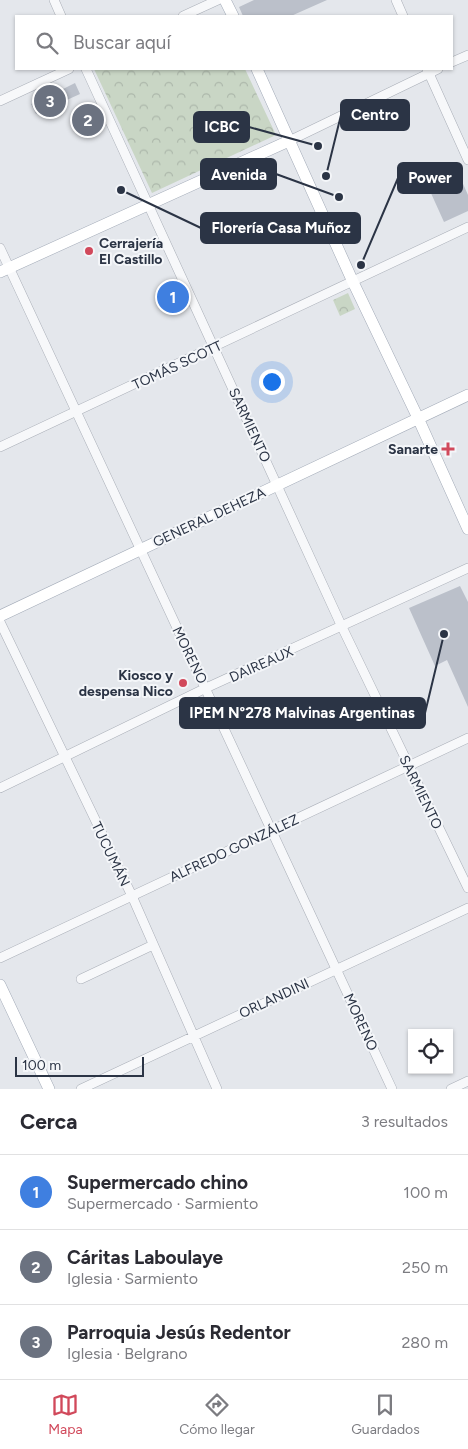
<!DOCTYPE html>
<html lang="es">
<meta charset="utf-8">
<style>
:root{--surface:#fff;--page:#f7f7f7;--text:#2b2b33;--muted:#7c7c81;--line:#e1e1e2;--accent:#d1495b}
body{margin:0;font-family:Figtree,sans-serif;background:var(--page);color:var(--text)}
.controls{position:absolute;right:15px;bottom:15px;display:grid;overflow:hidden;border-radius:0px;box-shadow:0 1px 4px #0004}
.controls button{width:45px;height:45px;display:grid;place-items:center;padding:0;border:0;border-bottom:1px solid var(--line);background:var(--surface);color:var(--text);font:25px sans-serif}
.scale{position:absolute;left:15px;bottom:12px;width:129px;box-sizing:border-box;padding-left:5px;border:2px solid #2b3445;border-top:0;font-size:14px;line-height:18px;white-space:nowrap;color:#2b3445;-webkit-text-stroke:4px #f4f6f9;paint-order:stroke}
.you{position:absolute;left:271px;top:381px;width:18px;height:18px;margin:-12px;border:4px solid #fff;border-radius:50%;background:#1a73e8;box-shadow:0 0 0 8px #1a73e833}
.badge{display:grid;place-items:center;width:32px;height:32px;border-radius:50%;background:var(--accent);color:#fff;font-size:16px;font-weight:700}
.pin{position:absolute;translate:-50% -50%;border:2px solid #fff;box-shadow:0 1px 5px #0006}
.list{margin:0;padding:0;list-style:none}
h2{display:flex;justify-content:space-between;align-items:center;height:65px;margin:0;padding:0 20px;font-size:21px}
h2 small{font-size:16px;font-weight:400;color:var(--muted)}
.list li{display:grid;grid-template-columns:32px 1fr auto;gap:15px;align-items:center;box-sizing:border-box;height:75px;padding:0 20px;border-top:1px solid var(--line)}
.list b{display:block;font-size:19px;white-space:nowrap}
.list p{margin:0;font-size:16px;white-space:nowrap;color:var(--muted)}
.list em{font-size:16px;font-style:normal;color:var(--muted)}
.icon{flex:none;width:28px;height:28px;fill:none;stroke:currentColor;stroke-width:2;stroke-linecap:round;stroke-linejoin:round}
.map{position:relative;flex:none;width:468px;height:1089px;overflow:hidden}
.search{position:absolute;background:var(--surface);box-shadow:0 1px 4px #0004;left:15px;right:15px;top:15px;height:55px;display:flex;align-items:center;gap:12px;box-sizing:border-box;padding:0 18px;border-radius:0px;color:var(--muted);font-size:19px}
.sheet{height:290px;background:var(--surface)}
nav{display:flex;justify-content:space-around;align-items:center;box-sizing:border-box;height:70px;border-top:1px solid var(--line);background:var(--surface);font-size:14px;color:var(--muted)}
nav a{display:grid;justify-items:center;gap:2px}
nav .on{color:var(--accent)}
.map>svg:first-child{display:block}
.forest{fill:url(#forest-crowns)}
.building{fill:#bbc0ca}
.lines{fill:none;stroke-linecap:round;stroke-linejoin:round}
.minor-casing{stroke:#a9aeb7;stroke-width:10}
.major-casing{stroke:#a3abb8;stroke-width:12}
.minor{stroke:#f7f8fa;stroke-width:9}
.major{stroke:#fff;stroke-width:11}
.poi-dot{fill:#d1495b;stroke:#f4f6f9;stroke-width:2}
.labels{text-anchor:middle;stroke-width:4;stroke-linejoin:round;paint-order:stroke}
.poi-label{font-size:14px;font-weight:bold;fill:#2b3445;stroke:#f4f6f9;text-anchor:end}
.street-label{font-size:14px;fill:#2b3445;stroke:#f4f6f9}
.leader{fill:none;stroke:#2b3445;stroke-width:2}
.callout-dot{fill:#2b3445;stroke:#f4f6f9;stroke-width:2}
.callout{fill:#2b3445;stroke:#2b3445;stroke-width:2}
.callout-label{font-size:15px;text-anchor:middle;font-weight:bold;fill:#fff}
</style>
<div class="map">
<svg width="468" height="1089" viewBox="0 0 468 1089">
<defs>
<pattern id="forest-crowns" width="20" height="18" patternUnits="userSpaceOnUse" patternTransform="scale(1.25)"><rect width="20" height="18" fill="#c9d6c5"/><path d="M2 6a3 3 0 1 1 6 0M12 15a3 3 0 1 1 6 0" fill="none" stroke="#adb8ab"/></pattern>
</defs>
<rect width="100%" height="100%" fill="#e4e7ec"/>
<path class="forest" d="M94 69H245L276 135 152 193Z
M348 293 355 309 340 316 333 300Z"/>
<path class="building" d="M254 0H327L291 16H243L239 7Z
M75 83 80 94 58 104 61 111 50 116 47 109 36 114 31 104 42 99 38 91 49 86 53 94Z
M460 177 468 195V211L444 222 430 191Z
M460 586 468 602V707L447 660 435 666 409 608Z"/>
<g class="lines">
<g class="minor-casing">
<path id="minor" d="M54 0 61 16
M396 0 403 16
M183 16 218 0
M452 62 468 55
M86 69 342 627 468 888
M427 69 468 160
M0 101 69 69
M291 140 438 69
M0 248 392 1089
M0 447 468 227
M0 622 132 896 217 1089
M0 788 206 688 468 568
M0 958 468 738
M81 979 153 945
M81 1089 468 908
M451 1089 468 1081"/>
</g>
<g class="major-casing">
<path id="major" d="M225 0 233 16
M257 69 353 282 418 418 468 529
M0 272 291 140
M0 616 468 395
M0 985 49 1089"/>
</g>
<use href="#minor" class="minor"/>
<use href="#major" class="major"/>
</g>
<g class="poi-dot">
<circle cx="89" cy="251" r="5"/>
<path d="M445.5 441.5h5v5h5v5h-5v5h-5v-5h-5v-5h5z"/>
<circle cx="183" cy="683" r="5"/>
</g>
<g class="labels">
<g class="poi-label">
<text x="99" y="248" text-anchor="start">Cerrajería<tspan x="99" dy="16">El Castillo</tspan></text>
<text x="438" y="454">Sanarte</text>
<text x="173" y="680">Kiosco y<tspan x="173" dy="16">despensa Nico</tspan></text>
</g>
<g class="street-label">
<text transform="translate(177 365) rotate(-25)" y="5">TOMÁS SCOTT</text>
<text transform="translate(250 425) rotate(65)" y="5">SARMIENTO</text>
<text transform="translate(209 517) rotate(-25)" y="5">GENERAL DEHEZA</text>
<text transform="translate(190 655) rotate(64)" y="5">MORENO</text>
<text transform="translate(261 664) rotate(-24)" y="5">DAIREAUX</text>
<text transform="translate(421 792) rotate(64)" y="5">SARMIENTO</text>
<text transform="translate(234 848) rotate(-25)" y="5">ALFREDO GONZÁLEZ</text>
<text transform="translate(111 854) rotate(64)" y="5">TUCUMÁN</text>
<text transform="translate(274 998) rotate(-25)" y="5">ORLANDINI</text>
<text transform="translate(361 1022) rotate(65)" y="5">MORENO</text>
</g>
</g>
<path class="leader" d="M326 176L341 115M318 146L249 127M339 197L276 174M361 265L398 178M121 190L201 228M444 634L425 713"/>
<g class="callout-dot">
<circle cx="326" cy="176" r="5"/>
<circle cx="318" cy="146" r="5"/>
<circle cx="339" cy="197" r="5"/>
<circle cx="361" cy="265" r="5"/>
<circle cx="121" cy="190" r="5"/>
<circle cx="444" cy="634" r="5"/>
</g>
<g class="callout">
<rect x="341" y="100" width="68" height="30" rx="5"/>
<rect x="194" y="112" width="55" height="30" rx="5"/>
<rect x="201" y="159" width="75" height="30" rx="5"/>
<rect x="398" y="163" width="64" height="30" rx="5"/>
<rect x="201" y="213" width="159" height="30" rx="5"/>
<rect x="180" y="698" width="245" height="30" rx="5"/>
</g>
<g class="callout-label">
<text x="375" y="120">Centro</text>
<text x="222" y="132">ICBC</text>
<text x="239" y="180">Avenida</text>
<text x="430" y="183">Power</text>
<text x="281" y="233">Florería Casa Muñoz</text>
<text x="302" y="718">IPEM N°278 Malvinas Argentinas</text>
</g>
</svg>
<div class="controls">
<button><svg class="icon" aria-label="locate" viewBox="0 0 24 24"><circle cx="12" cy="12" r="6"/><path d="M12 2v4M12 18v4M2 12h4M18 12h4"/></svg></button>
</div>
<div class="scale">100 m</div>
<div class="you"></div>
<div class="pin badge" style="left:173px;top:297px;background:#3f7fe0">1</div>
<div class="pin badge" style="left:88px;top:120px;background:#6b7280">2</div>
<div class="pin badge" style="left:50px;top:101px;background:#6b7280">3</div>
<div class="search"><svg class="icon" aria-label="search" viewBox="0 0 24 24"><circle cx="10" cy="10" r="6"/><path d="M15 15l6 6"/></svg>Buscar aquí</div>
</div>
<section class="sheet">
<h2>Cerca<small>3 resultados</small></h2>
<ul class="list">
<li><span class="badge" style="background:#3f7fe0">1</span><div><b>Supermercado chino</b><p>Supermercado · Sarmiento</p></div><em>100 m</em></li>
<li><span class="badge" style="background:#6b7280">2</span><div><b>Cáritas Laboulaye</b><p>Iglesia · Sarmiento</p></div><em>250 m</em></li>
<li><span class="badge" style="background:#6b7280">3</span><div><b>Parroquia Jesús Redentor</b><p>Iglesia · Belgrano</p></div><em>280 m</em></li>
</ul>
</section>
<nav>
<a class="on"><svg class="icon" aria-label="map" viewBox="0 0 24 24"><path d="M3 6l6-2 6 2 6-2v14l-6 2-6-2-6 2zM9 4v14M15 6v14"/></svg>Mapa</a>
<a><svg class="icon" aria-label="directions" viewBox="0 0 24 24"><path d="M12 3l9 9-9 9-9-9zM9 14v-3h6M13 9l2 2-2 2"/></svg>Cómo llegar</a>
<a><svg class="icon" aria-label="saved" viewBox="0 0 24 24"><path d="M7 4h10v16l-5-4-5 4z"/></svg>Guardados</a>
</nav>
